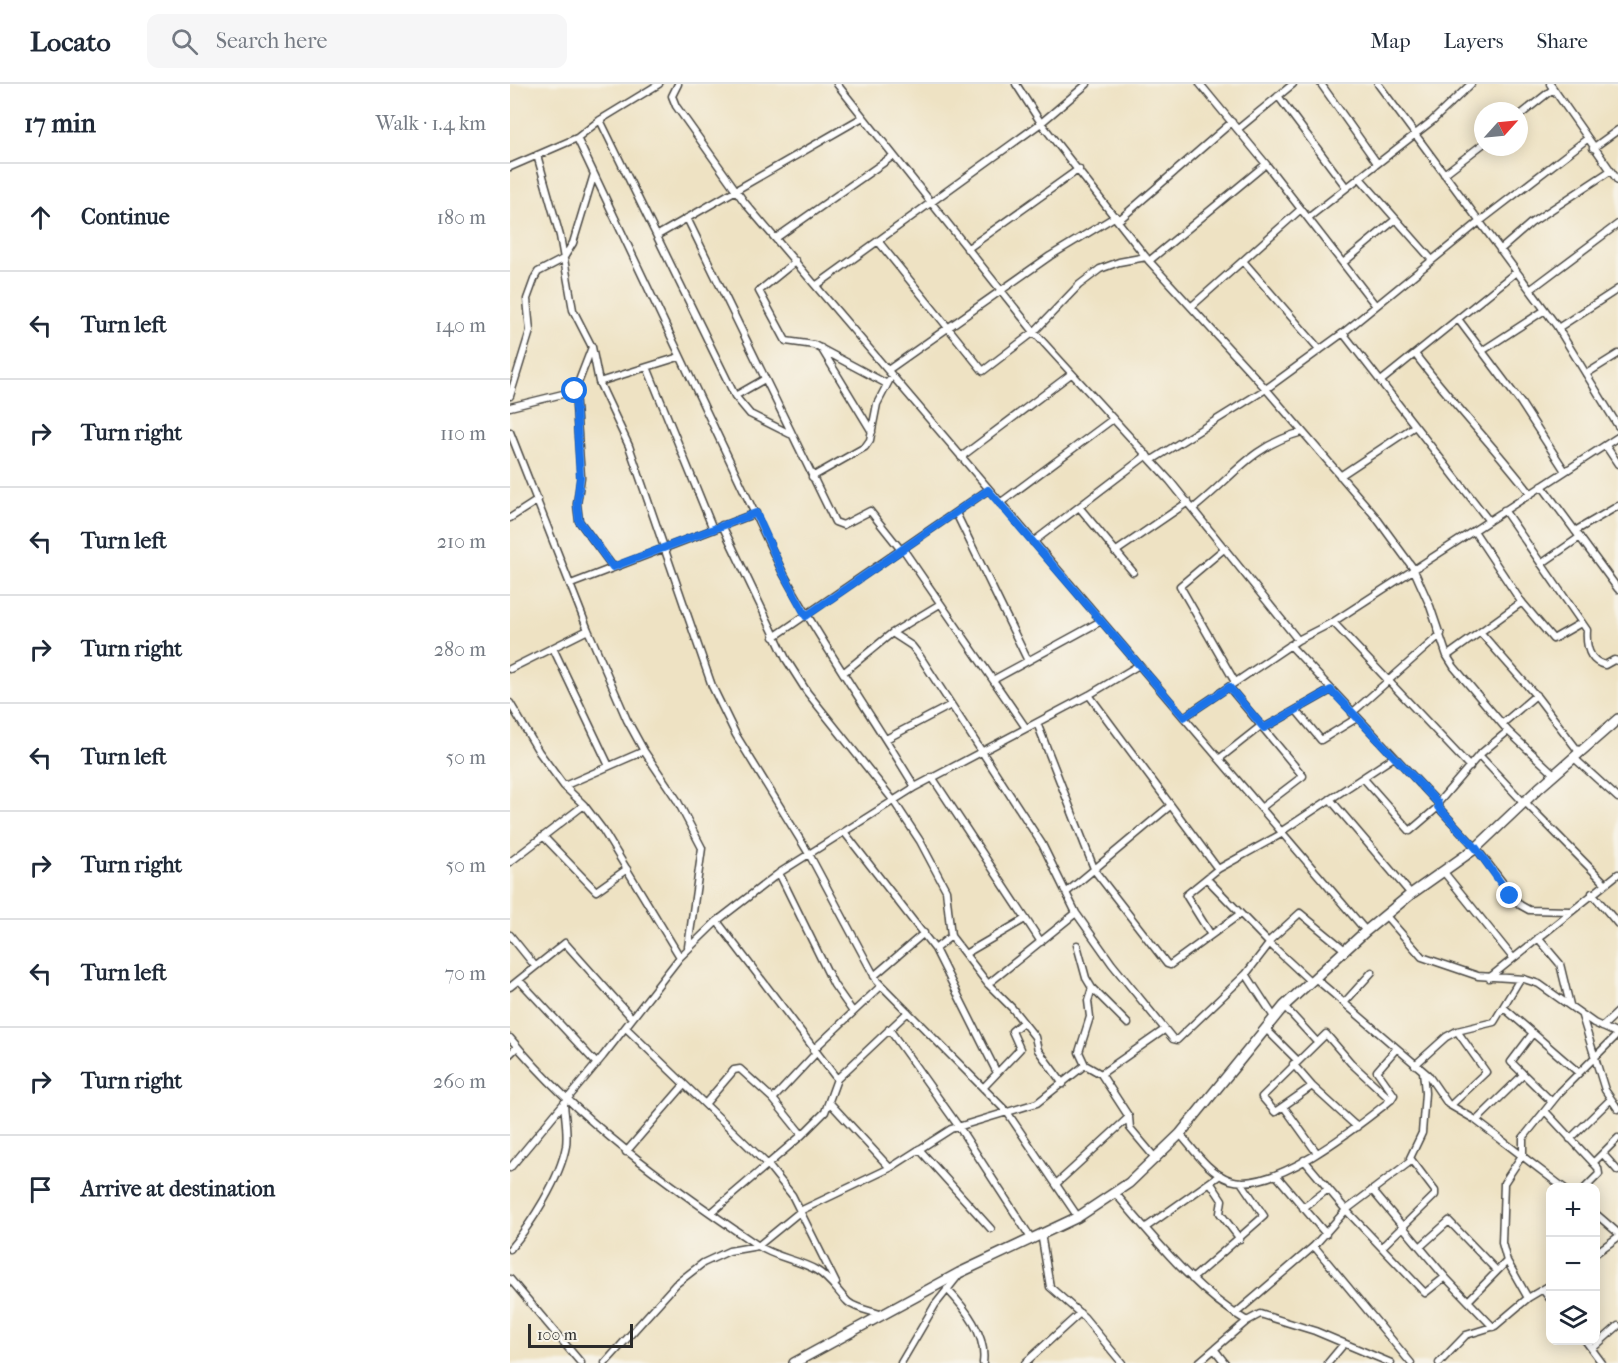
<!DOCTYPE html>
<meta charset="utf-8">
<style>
:root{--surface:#fff;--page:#f6f6f7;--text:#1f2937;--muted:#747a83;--line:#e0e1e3}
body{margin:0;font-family:"IM FELL French Canon",serif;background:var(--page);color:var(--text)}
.controls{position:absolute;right:18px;bottom:18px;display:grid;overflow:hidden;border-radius:12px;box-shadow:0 3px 15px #0003}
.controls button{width:54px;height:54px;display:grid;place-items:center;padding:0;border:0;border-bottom:2px solid var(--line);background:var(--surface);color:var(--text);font:30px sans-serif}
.compass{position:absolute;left:964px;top:18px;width:54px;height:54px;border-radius:50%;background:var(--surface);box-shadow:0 3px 15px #0003;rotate:63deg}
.scale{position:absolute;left:18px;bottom:15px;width:105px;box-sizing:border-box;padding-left:6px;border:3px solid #2b2b2b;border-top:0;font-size:16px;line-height:21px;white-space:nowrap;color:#2b2b2b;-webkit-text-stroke:4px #f7f3e8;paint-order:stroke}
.stop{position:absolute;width:18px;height:18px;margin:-14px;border:4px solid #1a73e8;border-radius:50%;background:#fff}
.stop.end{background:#1a73e8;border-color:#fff;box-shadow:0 2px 6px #0008}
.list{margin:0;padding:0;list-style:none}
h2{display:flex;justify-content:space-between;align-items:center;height:78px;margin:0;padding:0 24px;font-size:26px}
h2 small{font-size:20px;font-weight:400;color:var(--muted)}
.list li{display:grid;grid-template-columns:39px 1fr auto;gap:18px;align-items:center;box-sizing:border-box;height:108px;padding:0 24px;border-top:2px solid var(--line)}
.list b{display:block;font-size:22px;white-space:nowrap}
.list em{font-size:20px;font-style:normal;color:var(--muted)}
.icon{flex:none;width:33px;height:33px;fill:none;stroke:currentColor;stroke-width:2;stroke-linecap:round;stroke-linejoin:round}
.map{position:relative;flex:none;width:1108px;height:1279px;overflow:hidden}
header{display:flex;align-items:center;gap:36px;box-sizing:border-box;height:84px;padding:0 30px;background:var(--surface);border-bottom:2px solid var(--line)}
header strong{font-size:28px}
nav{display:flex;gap:33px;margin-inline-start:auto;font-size:21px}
.search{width:420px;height:54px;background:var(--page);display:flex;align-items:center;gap:15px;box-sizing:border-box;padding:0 21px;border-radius:12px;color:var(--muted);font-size:22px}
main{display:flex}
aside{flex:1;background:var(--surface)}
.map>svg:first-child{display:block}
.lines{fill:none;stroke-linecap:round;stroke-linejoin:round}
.street-casing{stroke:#484642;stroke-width:9}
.secondary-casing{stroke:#484642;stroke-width:12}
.street{stroke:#fff;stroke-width:6}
.secondary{stroke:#fff;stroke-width:9}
.route{stroke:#1a73e8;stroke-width:8}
</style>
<header>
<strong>Locato</strong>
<div class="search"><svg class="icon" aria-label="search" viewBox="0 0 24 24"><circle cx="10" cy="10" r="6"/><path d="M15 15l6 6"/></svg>Search here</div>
<nav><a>Map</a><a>Layers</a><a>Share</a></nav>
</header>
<main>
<aside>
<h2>17 min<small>Walk · 1.4 km</small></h2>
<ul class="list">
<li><svg class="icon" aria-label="ahead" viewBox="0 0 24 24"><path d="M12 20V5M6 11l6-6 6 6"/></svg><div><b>Continue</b></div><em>180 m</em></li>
<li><svg class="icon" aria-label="left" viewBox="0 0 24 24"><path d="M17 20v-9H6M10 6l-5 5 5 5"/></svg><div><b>Turn left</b></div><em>140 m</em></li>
<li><svg class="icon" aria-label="right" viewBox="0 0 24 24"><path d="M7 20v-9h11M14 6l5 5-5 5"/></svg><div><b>Turn right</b></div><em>110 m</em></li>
<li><svg class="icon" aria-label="left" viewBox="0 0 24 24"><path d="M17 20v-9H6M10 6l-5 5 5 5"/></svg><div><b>Turn left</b></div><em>210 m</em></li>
<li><svg class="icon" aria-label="right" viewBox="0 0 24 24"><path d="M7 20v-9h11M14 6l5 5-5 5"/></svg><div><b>Turn right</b></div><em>280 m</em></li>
<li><svg class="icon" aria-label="left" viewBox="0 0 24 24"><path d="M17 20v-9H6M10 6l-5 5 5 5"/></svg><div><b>Turn left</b></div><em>50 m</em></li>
<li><svg class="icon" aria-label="right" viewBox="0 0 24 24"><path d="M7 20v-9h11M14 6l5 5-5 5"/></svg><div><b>Turn right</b></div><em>50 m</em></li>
<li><svg class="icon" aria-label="left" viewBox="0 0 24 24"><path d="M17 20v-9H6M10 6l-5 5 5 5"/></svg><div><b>Turn left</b></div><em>70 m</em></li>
<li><svg class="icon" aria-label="right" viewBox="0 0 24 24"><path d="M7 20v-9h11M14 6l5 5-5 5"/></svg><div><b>Turn right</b></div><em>260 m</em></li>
<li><svg class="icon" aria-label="arrive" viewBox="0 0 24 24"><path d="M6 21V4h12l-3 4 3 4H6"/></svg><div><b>Arrive at destination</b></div></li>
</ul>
</aside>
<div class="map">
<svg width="1108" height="1279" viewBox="0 0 1108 1279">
<rect width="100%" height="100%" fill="#f7f3e8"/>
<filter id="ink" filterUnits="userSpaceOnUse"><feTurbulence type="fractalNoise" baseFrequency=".0167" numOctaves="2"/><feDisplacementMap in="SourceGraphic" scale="12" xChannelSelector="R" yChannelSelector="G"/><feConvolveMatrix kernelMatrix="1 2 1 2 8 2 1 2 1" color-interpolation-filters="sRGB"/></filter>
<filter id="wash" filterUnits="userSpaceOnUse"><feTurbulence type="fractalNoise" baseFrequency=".008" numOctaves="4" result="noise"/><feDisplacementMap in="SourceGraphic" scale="24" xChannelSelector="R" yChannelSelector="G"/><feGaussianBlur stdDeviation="1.35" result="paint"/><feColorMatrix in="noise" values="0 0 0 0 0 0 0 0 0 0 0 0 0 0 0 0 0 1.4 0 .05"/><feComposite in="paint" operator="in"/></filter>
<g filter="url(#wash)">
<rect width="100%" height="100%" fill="#eee2c3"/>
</g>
<g filter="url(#ink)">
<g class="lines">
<g class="street-casing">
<path id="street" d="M168 0 162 12 166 22 235 119 856 847
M327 0 524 248 660 397 788 556
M506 0 531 39 639 177 756 305 865 432 903 484 920 522 937 572 944 583 998 647 1044 690
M690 0 756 80 866 222
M811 0 867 79
M868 0 1046 241 1108 342
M1040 0 1108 97
M768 12 836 103
M1009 32 1043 5
M90 36 225 312 240 330 280 350
M728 45 783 0
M67 54 272 487C312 561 361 630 405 703
M1083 64 1108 46
M27 71 50 152 63 226 82 263 65 307 71 393 67 420 69 437 103 483
M0 83 67 54 90 36 149 0
M934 90 973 60
M849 93 922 176
M177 134 325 438 333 441 360 427 391 466
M798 134 922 37 961 0
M609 136 722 38
M148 151 353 33
M266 154 383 72
M368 157 473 287 524 248 569 201 590 185 609 178 636 173
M457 165 569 85
M990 166 1021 139 1100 87
M286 177 249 207 276 257 304 261 377 300
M639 177 756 80
M733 177 810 266
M833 179 886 135
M307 201 531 39 577 0
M1020 206 1108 140
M682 222 791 125
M948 235 1011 319 1055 387
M1048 244 1108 205
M833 249 979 437
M82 263 89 298 119 362 202 602 226 651 299 770 367 897 497 1028 568 1133
M311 264 362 348
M972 267 1035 226
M905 270C941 318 983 361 1020 409
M137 283 203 445
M378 286 540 172 606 132
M1076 290 1108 270
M871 297 1006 188
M89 298 169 273
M0 312 20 247 17 215 25 193 28 188 53 175 63 159 84 90
M225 312 253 296
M0 323 65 307
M0 348 78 546 117 636 134 667 167 716 192 764 178 863
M1096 362 1108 380
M451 373 561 290
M642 376 756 305 833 249 969 138 1077 55
M830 392 905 342
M302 393 355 363 360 356 367 320 379 297
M1032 402 1108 505
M490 419 603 335
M569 423 623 488
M684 424C723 393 741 362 792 348
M994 426 1077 546C1076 561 1078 577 1095 581L1104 576 1108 577
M446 429 518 577
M0 434 28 416
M212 441 276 575 297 608 383 716 410 757 436 806 441 852 478 900 502 924 525 953 528 966 553 1000
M964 447 1010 516 1043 555 1071 539
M1065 447 1108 422
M523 458 637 371
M715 464 670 502 725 598
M393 465 516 644
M605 468 678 418
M1031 480 1070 453
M61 500 246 429
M823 538 960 683
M382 549 402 562 409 571 532 760 566 829 602 880 663 955 667 956 736 890 759 860
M971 549 1028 614 1069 668
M264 553 478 406
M780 561 928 719V723L966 764 1010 821 1019 826 1060 827
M43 564 99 682
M937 572 1012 518
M0 585 78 546
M333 589 382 549 430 520
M483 596 591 537
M719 603 793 692 751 724
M579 611 708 785
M0 619 29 668 54 702 74 721 93 746 170 873
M786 626 811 656 847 634
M842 629 931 550
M674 633 788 556 823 538 1108 353
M527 639 585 787 657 880 660 881 730 830
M992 640 1026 611
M754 644 821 606
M376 655 441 621
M969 671 1014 719
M1063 673 1108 714
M709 675 752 641
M422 693 531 858
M854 695 900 747 928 723
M54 702 134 667
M820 715 901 810
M1015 718 1095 799
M928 719 969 671 998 647
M772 747 884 673
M335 749 425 865 441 852
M33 752 86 807 117 785
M0 778 74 721
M933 787 1003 874
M269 789 324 901 343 928
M697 795 758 858 800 897
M557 808 660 722
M1082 809 1108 840
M876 832 912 873 968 892 1014 895 1029 900 1084 939 1108 950
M207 837 327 995
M0 851 25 882
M701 851 676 811 708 785 773 749
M1028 854 1050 880 1060 921
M758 858 790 829 835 866
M567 861 576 894 582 904 618 940
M425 865 487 989
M455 870 515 835
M736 890 764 933
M364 892 414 849
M805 894 918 991 938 1020 964 1035 1054 1104
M979 894 1108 790
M9 896 87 980
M478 900 566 829
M0 903 55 859 122 934
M834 919 862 888
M774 922 806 957
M994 924 1069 989
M1072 932 1095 1006 1108 1025
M1092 943 1108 928
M116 944 258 1081 282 1111 326 1199
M755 944 787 976
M379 945 449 1043 521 1154
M1023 949 1001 978 1042 1018
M0 954C70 1038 157 1100 247 1161 265 1174 287 1175 306 1186 320 1194 327 1207 338 1218 346 1225 362 1227 372 1231
M303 966 371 902
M0 970 7 963
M783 980 802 1002 847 1043
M575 981 569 968 580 933 578 917 582 904
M905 981 936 953 947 947 984 938 1010 895
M591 990 619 1033 620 1044 646 1075
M802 1002 765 1028 752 1013 816 950 841 979 881 1016
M473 1004 510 965 502 947 513 938
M263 1015 306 969
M320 1019 380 1084
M195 1020 224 986 230 985 263 1015 292 1051
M941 1021 976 988 947 947
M774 1023 807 1069
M1035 1027 1088 1084 1089 1090 1075 1104
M967 1036 1013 991
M670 1050C684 1066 699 1089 720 1096 764 1110 848 1042 881 1016L884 1011 867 987 886 965
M1060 1055 1100 1016
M409 1065 481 1145
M116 1068 174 1001
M1093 1070 1108 1087
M794 1076 836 1126 915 1209 935 1193
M1083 1079 1108 1054
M0 1084 93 972 170 873 207 837 269 789 405 703 579 611 629 581
M766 1091 816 1150
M700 1098 712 1116 710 1129 730 1155
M546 1100 619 1033
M862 1106 935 1193 983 1243
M605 1109C645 1155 684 1206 737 1237
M793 1124 818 1105
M201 1129 292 1051 315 1028 327 995 398 928
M1086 1130 1108 1149
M635 1144 710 1091
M531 1149 540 1203 574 1233 612 1279
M804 1162 901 1279
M872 1163 925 1111V1107L900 1074 912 1049 915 1009 913 987
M910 1163 939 1137 987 1187
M0 1165C21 1140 50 1095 56 1062 58 1048 55 1034 54 1020
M1086 1169 1108 1153
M0 1195 71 1279
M682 1195 754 1132 731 1098
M437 1205C455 1224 477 1251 473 1279
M1033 1206 1040 1215
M1018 1214 997 1177 992 1159 994 1099 1013 1070V1054L1050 1008 1108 950
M958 1217 997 1177
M725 1230 804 1162 836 1126 901 1077
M1075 1256 1092 1279
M1082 1265 1108 1242
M705 1266 715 1279
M95 1279 166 1200 193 1179 219 1167 248 1162 292 1126 380 1084 441 1045 527 1019 575 981 591 990 654 946
M391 1279 425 1221 448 1192
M515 1279 570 1229
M688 1279 737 1237 750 1230 805 1247 881 1279
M818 1279 833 1261
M929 1279 956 1251 985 1242 1018 1214 1040 1201"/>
</g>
<g class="secondary-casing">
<path id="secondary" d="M284 1279 449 1189 568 1133 619 1099 670 1050 774 922 856 847 901 810 966 764 1029 704 1108 635"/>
</g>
<use href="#street" class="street"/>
<use href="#secondary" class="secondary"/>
</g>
</g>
<g class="lines" filter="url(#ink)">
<path class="route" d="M65 307 70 393 67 420 69 437 103 483 246 429 272 487 296 532 478 406 674 633 719 603 754 644 821 606 928 719V723L966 764 1000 812"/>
</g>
</svg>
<div class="controls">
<button>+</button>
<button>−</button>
<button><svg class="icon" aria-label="layers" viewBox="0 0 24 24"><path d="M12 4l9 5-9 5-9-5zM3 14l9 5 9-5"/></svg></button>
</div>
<svg class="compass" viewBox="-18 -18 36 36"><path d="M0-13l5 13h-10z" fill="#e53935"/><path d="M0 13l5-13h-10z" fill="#747a83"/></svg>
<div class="scale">100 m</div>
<div class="stop" style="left:65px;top:307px"></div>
<div class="stop end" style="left:1000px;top:812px"></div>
</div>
</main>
